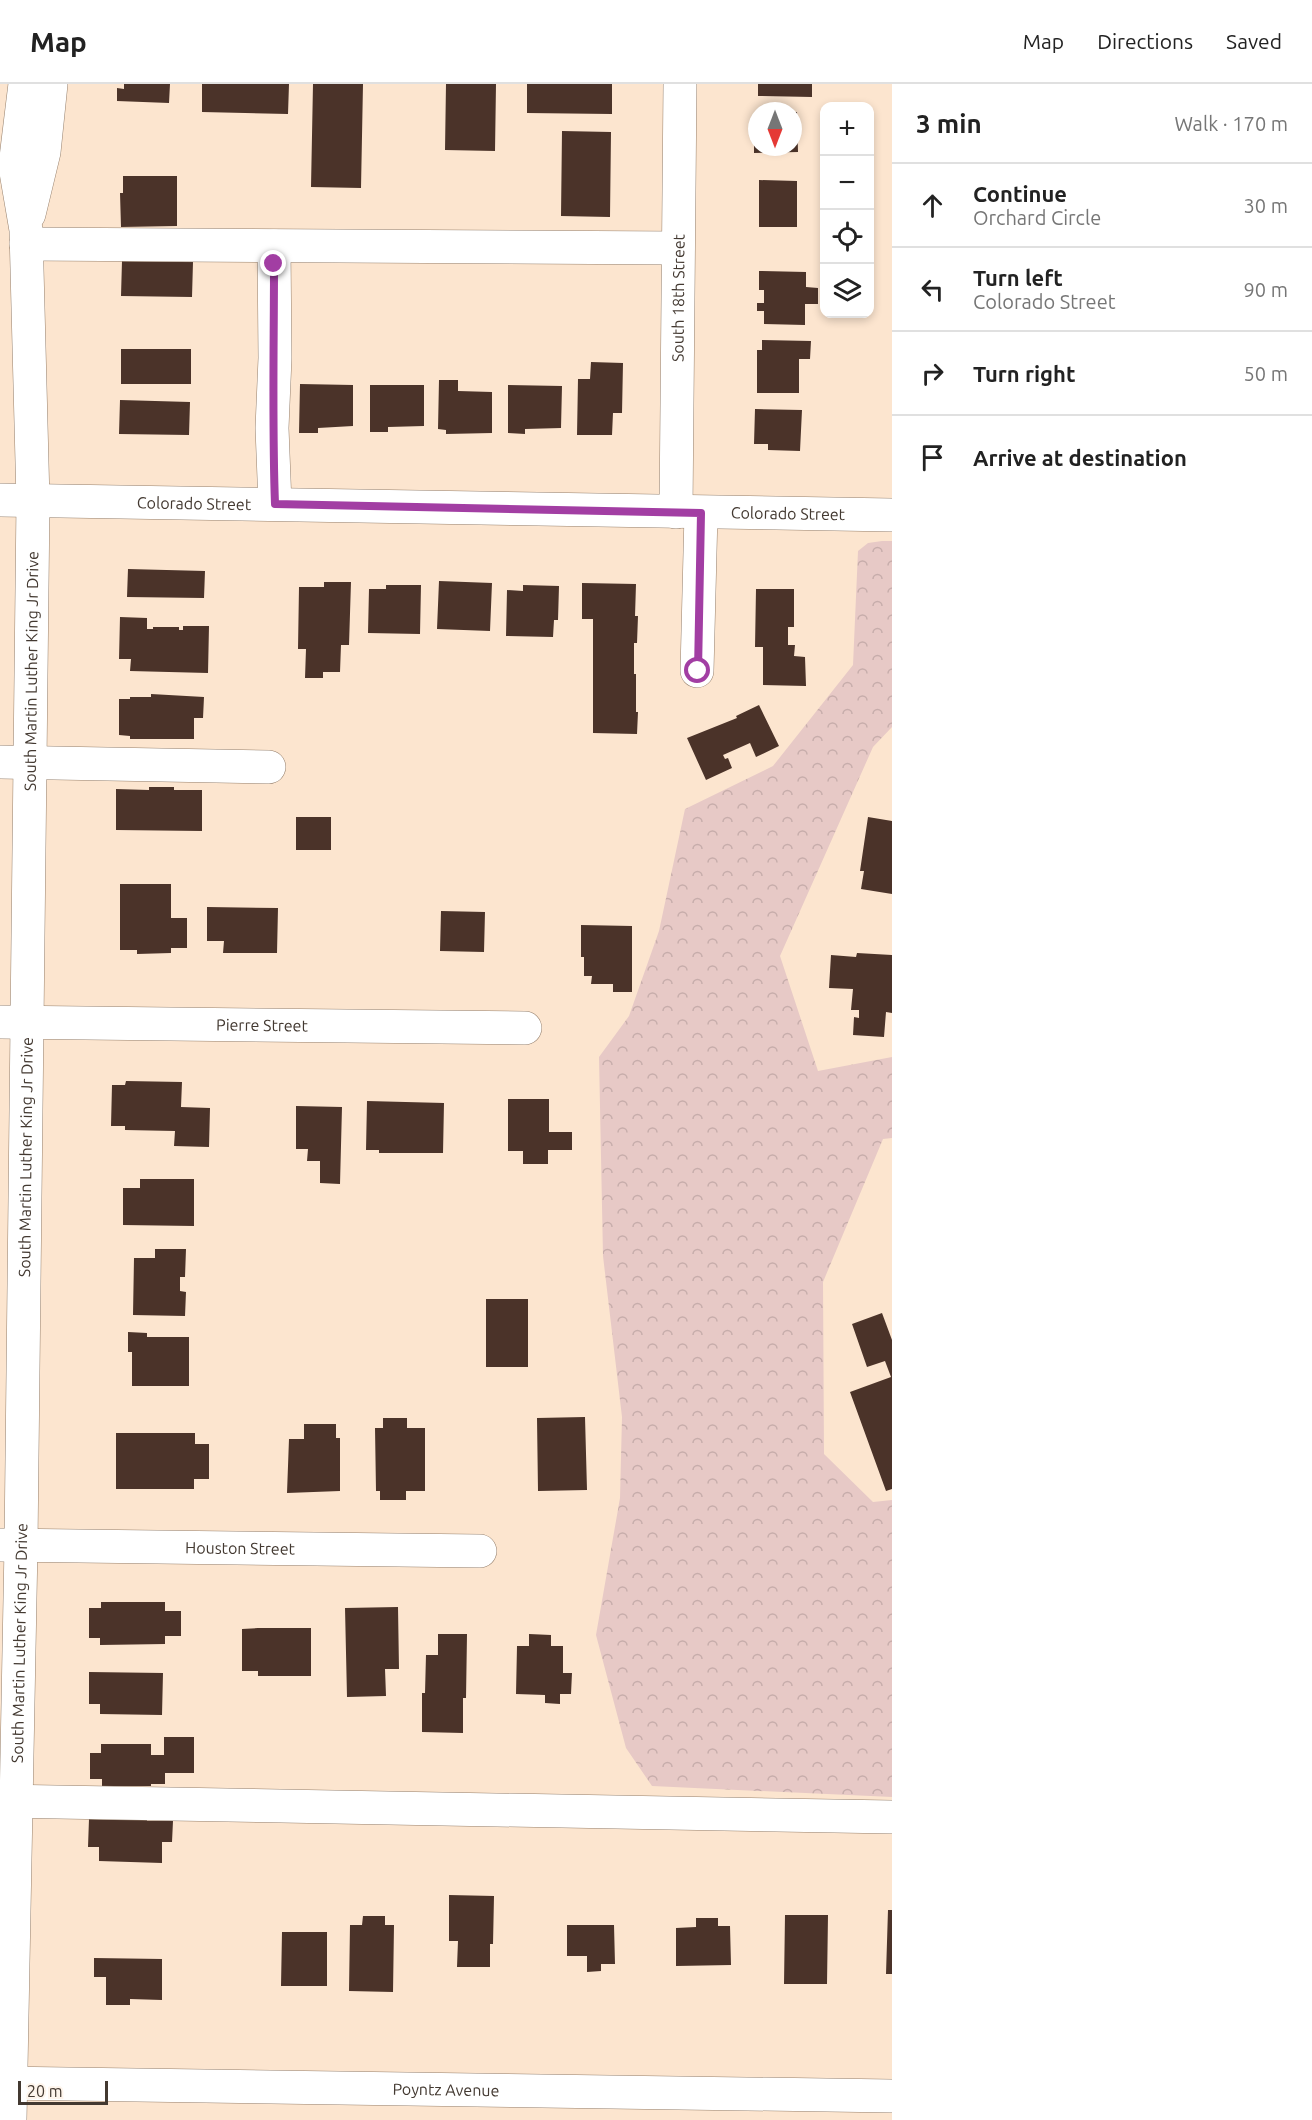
<!DOCTYPE html>
<meta charset="utf-8">
<style>
:root{--surface:#fff;--page:#f6f6f6;--text:#222;--muted:#767676;--line:#e0e0e0}
body{margin:0;font-family:Ubuntu,sans-serif;background:var(--page);color:var(--text)}
.controls{position:absolute;right:18px;top:18px;display:grid;overflow:hidden;border-radius:12px;box-shadow:0 3px 9px #0003}
.controls button{width:54px;height:54px;display:grid;place-items:center;padding:0;border:0;border-bottom:2px solid var(--line);background:var(--surface);color:var(--text);font:30px sans-serif}
.compass{position:absolute;left:748px;top:18px;width:54px;height:54px;border-radius:50%;background:var(--surface);box-shadow:0 3px 9px #0003;rotate:180deg}
.scale{position:absolute;left:18px;bottom:15px;width:90px;box-sizing:border-box;padding-left:6px;border:3px solid #433931;border-top:0;font-size:16px;line-height:21px;white-space:nowrap;color:#433931;-webkit-text-stroke:4px #fef5ec;paint-order:stroke}
.stop{position:absolute;width:18px;height:18px;margin:-14px;border:4px solid #a23ea3;border-radius:50%;background:#fff}
.stop.end{background:#a23ea3;border-color:#fff;box-shadow:0 2px 6px #0008}
.list{margin:0;padding:0;list-style:none}
h2{display:flex;justify-content:space-between;align-items:center;height:78px;margin:0;padding:0 24px;font-size:26px}
h2 small{font-size:20px;font-weight:400;color:var(--muted)}
.list li{display:grid;grid-template-columns:39px 1fr auto;gap:18px;align-items:center;box-sizing:border-box;height:84px;padding:0 24px;border-top:2px solid var(--line)}
.list b{display:block;font-size:22px;white-space:nowrap}
.list p{margin:0;font-size:20px;white-space:nowrap;color:var(--muted)}
.list em{font-size:20px;font-style:normal;color:var(--muted)}
.icon{flex:none;width:33px;height:33px;fill:none;stroke:currentColor;stroke-width:2;stroke-linecap:round;stroke-linejoin:round}
.map{position:relative;flex:none;width:892px;height:2036px;overflow:hidden}
header{display:flex;align-items:center;gap:36px;box-sizing:border-box;height:84px;padding:0 30px;background:var(--surface);border-bottom:2px solid var(--line)}
header strong{font-size:28px}
nav{display:flex;gap:33px;margin-inline-start:auto;font-size:21px}
main{display:flex}
aside{flex:1;background:var(--surface)}
.map>svg:first-child{display:block}
.forest{fill:url(#forest-crowns)}
.building{fill:#4b3329}
.lines{fill:none;stroke-linecap:round;stroke-linejoin:round}
.minor-casing{stroke:#96806d;stroke-width:34}
.minor{stroke:#fff;stroke-width:33}
.route{stroke:#a23ea3;stroke-width:8}
.labels{text-anchor:middle;stroke-width:6;stroke-linejoin:round;paint-order:stroke}
.street-label{font-size:16px;fill:#433931;stroke:#fef5ec}
</style>
<header>
<strong>Map</strong>
<nav><a>Map</a><a>Directions</a><a>Saved</a></nav>
</header>
<main>
<div class="map">
<svg width="892" height="2036" viewBox="0 0 892 2036">
<defs>
<pattern id="forest-crowns" width="20" height="18" patternUnits="userSpaceOnUse" patternTransform="scale(1.5)"><rect width="20" height="18" fill="#e7c9c6"/><path d="M2 6a3 3 0 1 1 6 0M12 15a3 3 0 1 1 6 0" fill="none" stroke="#c7adab"/></pattern>
</defs>
<rect width="100%" height="100%" fill="#fce5cf"/>
<path class="forest" d="M882 457H892V643L873 663 780 872 818 987 892 973V1054L883 1055 823 1198 824 1370 873 1418 892 1416V1713L652 1702 626 1664 596 1551 620 1414 622 1333 603 1172 599 973 629 932 659 847 685 725 773 682 853 581 858 467 868 459Z"/>
<path class="building" d="M124 0H170L169 19 117 17V4L124 5Z
M202 0H289L288 30 202 28Z
M313 0H363L361 104 311 103Z
M446 0H496L495 67 445 66Z
M527 0H612V30L527 29Z
M758 0H812V13L758 12Z
M793 28H797L798 68 754 69V29H757V63H793Z
M562 47 611 48 610 133 561 132Z
M123 92H177V142L121 143 120 109H123Z
M759 96 797 97V143H759Z
M122 177 193 178 192 213 121 212Z
M759 187 806 188V203L818 204V220H805V241L764 240V227H757V219H764V206H759Z
M762 256 811 257 810 275H799V309H757V266H762Z
M121 265H191V300H121Z
M591 278 623 279 622 329H613L612 351H577L578 295H590Z
M439 296H458V307L492 308V349L446 350V346L438 345Z
M300 300 353 301V342L318 344V349H299Z
M370 301H424V342L388 343V348H370Z
M508 301 562 302 561 344 525 345V350L508 349Z
M120 316 190 318 189 351 119 350Z
M755 325 802 326 800 367 768 366V360H754Z
M128 485 205 487 204 514 127 513Z
M439 497 492 499 490 547 437 545Z
M324 498H351L349 561H341L340 588H323V594H305L306 565H298L299 503H324Z
M582 499 636 500 635 532H638L637 559H634V590H636V628H638L637 650 593 649V535H582Z
M386 501H421L420 550 368 549 369 505H386Z
M523 501 559 502 558 536H554L553 553 506 552 507 506 523 507Z
M756 505H794V543H788V561H795L794 572 805 573 806 602 763 601V563H755Z
M120 533 147 534V545H153V543H179V546H183V542H209L208 589 130 587 131 575H119Z
M151 610 204 613 203 634H194V655H130V652L119 651V615H130V613H151Z
M759 621 779 662 756 673 750 659 723 671 725 675 728 674 732 684 706 696 687 654 737 634 736 632Z
M149 703H174V706H202V747L116 746V705L149 706Z
M296 733H331V766H296Z
M868 733 892 737V810L861 805 864 787H860Z
M120 800H171V834H187V864H171V869L137 870V866H120Z
M207 823 278 824 277 869H223L224 857H207Z
M441 827 485 828 484 868 440 867Z
M581 841 632 842V908H613V900H591L592 892H584V873H581Z
M857 869 892 871V929L886 928 884 953 853 951 854 933 859 934V926H851L853 905 829 904 831 871 856 873Z
M126 997 182 998 181 1023 210 1024 209 1063 174 1062 175 1047 125 1046V1042H111L112 1001H125Z
M508 1015H549V1048H572V1066H548V1080H523V1067H508Z
M367 1017 444 1019 443 1069H379V1066H366Z
M296 1022 342 1023 340 1100 320 1099V1077H307L308 1065H296Z
M140 1095H194V1142L123 1141V1104H140Z
M155 1165H186L185 1193H180V1207L186 1208 185 1232 133 1231 134 1174H155Z
M486 1215H528V1283H486Z
M882 1229 892 1256V1405L886 1407 850 1308 891 1293 885 1277 867 1283 852 1240Z
M128 1248 147 1249V1253H189V1302H132V1268H128Z
M585 1333 587 1406 538 1407 537 1334Z
M383 1334H407V1344H425V1407H406V1416H380V1407H376L375 1344H383Z
M304 1340H336V1354H340V1407L287 1409 289 1355H304Z
M116 1349H195V1360H209V1395H194V1405H116Z
M101 1518H165V1527H181V1552H165V1560L100 1561V1554H89V1524H101Z
M398 1523 399 1585H385L386 1612 347 1613 345 1524Z
M258 1544H311V1592H258V1587H242V1545Z
M438 1550H467L466 1614H463V1649L422 1648V1609H425L426 1571H438Z
M529 1550 551 1551V1562H563V1589H572L571 1610H560V1620L545 1619V1611L516 1610 517 1562H529Z
M89 1588 163 1589 162 1631 100 1630V1620H89Z
M164 1653H194V1689H165V1700H151V1702H102V1695H90V1669H101V1660H151V1671H164Z
M121 1733 147 1734V1737H173L172 1758H162V1779L99 1777V1763H88L89 1735 121 1736Z
M449 1811 494 1812 493 1860H490V1883H457L458 1857H449Z
M888 1826H892V1890H886Z
M785 1831H828L827 1900H784Z
M363 1832H385V1841H394L393 1908 349 1907 350 1841H362Z
M696 1834H718V1842H730L731 1881 676 1882V1844L696 1843Z
M567 1841H614L615 1880H601V1887L587 1888V1872H567Z
M282 1848H327V1902H281Z
M94 1874 162 1875V1916L130 1915V1921H106V1893H94Z"/>
<g class="lines">
<g class="minor-casing">
<g id="minor">
<path d="M29 130 44 68 51 0"/>
<path d="M26 160 678 164"/>
<path d="M274 162 275 274 272 344 275 420"/>
<path id="s1" d="M0 416 892 431"/>
<path id="s2" d="M676 428 680 0"/>
<path d="M697 587 701 429"/>
<path d="M0 678 269 683"/>
<path id="s3" d="M0 938 525 944"/>
<path id="s4" d="M0 1461 480 1467"/>
<path d="M0 1717 892 1733"/>
<path id="s5" d="M0 1999 892 2012"/>
<path id="s6" d="M10 2036 21 1462 33 417 26 146 15 82 25 0"/>
</g>
</g>
<use href="#minor" class="minor"/>
</g>
<g class="lines">
<path class="route" d="M274 180C274 260 272 340 275 420L701 429 698 587"/>
</g>
<g class="labels">
<g class="street-label">
<text dy="6" stroke="none"><textPath href="#s2" startOffset="214">South 18th Street</textPath></text>
<text dy="6" stroke="none"><textPath href="#s1" startOffset="194">Colorado Street</textPath></text>
<text dy="6" stroke="none"><textPath href="#s1" startOffset="788">Colorado Street</textPath></text>
<text dy="6" stroke="none"><textPath href="#s6" startOffset="1449">South Martin Luther King Jr Drive</textPath></text>
<text dy="6" stroke="none"><textPath href="#s3" startOffset="262">Pierre Street</textPath></text>
<text dy="6" stroke="none"><textPath href="#s6" startOffset="963">South Martin Luther King Jr Drive</textPath></text>
<text dy="6" stroke="none"><textPath href="#s4" startOffset="240">Houston Street</textPath></text>
<text dy="6" stroke="none"><textPath href="#s6" startOffset="477">South Martin Luther King Jr Drive</textPath></text>
<text dy="6" stroke="none"><textPath href="#s5" startOffset="446">Poyntz Avenue</textPath></text>
</g>
</g>
</svg>
<div class="controls">
<button>+</button>
<button>−</button>
<button><svg class="icon" aria-label="locate" viewBox="0 0 24 24"><circle cx="12" cy="12" r="6"/><path d="M12 2v4M12 18v4M2 12h4M18 12h4"/></svg></button>
<button><svg class="icon" aria-label="layers" viewBox="0 0 24 24"><path d="M12 4l9 5-9 5-9-5zM3 14l9 5 9-5"/></svg></button>
</div>
<svg class="compass" viewBox="-18 -18 36 36"><path d="M0-13l5 13h-10z" fill="#e53935"/><path d="M0 13l5-13h-10z" fill="#767676"/></svg>
<div class="scale">20 m</div>
<div class="stop" style="left:698px;top:587px"></div>
<div class="stop end" style="left:274px;top:180px"></div>
</div>
<aside>
<h2>3 min<small>Walk · 170 m</small></h2>
<ul class="list">
<li><svg class="icon" aria-label="ahead" viewBox="0 0 24 24"><path d="M12 20V5M6 11l6-6 6 6"/></svg><div><b>Continue</b><p>Orchard Circle</p></div><em>30 m</em></li>
<li><svg class="icon" aria-label="left" viewBox="0 0 24 24"><path d="M17 20v-9H6M10 6l-5 5 5 5"/></svg><div><b>Turn left</b><p>Colorado Street</p></div><em>90 m</em></li>
<li><svg class="icon" aria-label="right" viewBox="0 0 24 24"><path d="M7 20v-9h11M14 6l5 5-5 5"/></svg><div><b>Turn right</b></div><em>50 m</em></li>
<li><svg class="icon" aria-label="arrive" viewBox="0 0 24 24"><path d="M6 21V4h12l-3 4 3 4H6"/></svg><div><b>Arrive at destination</b></div></li>
</ul>
</aside>
</main>
